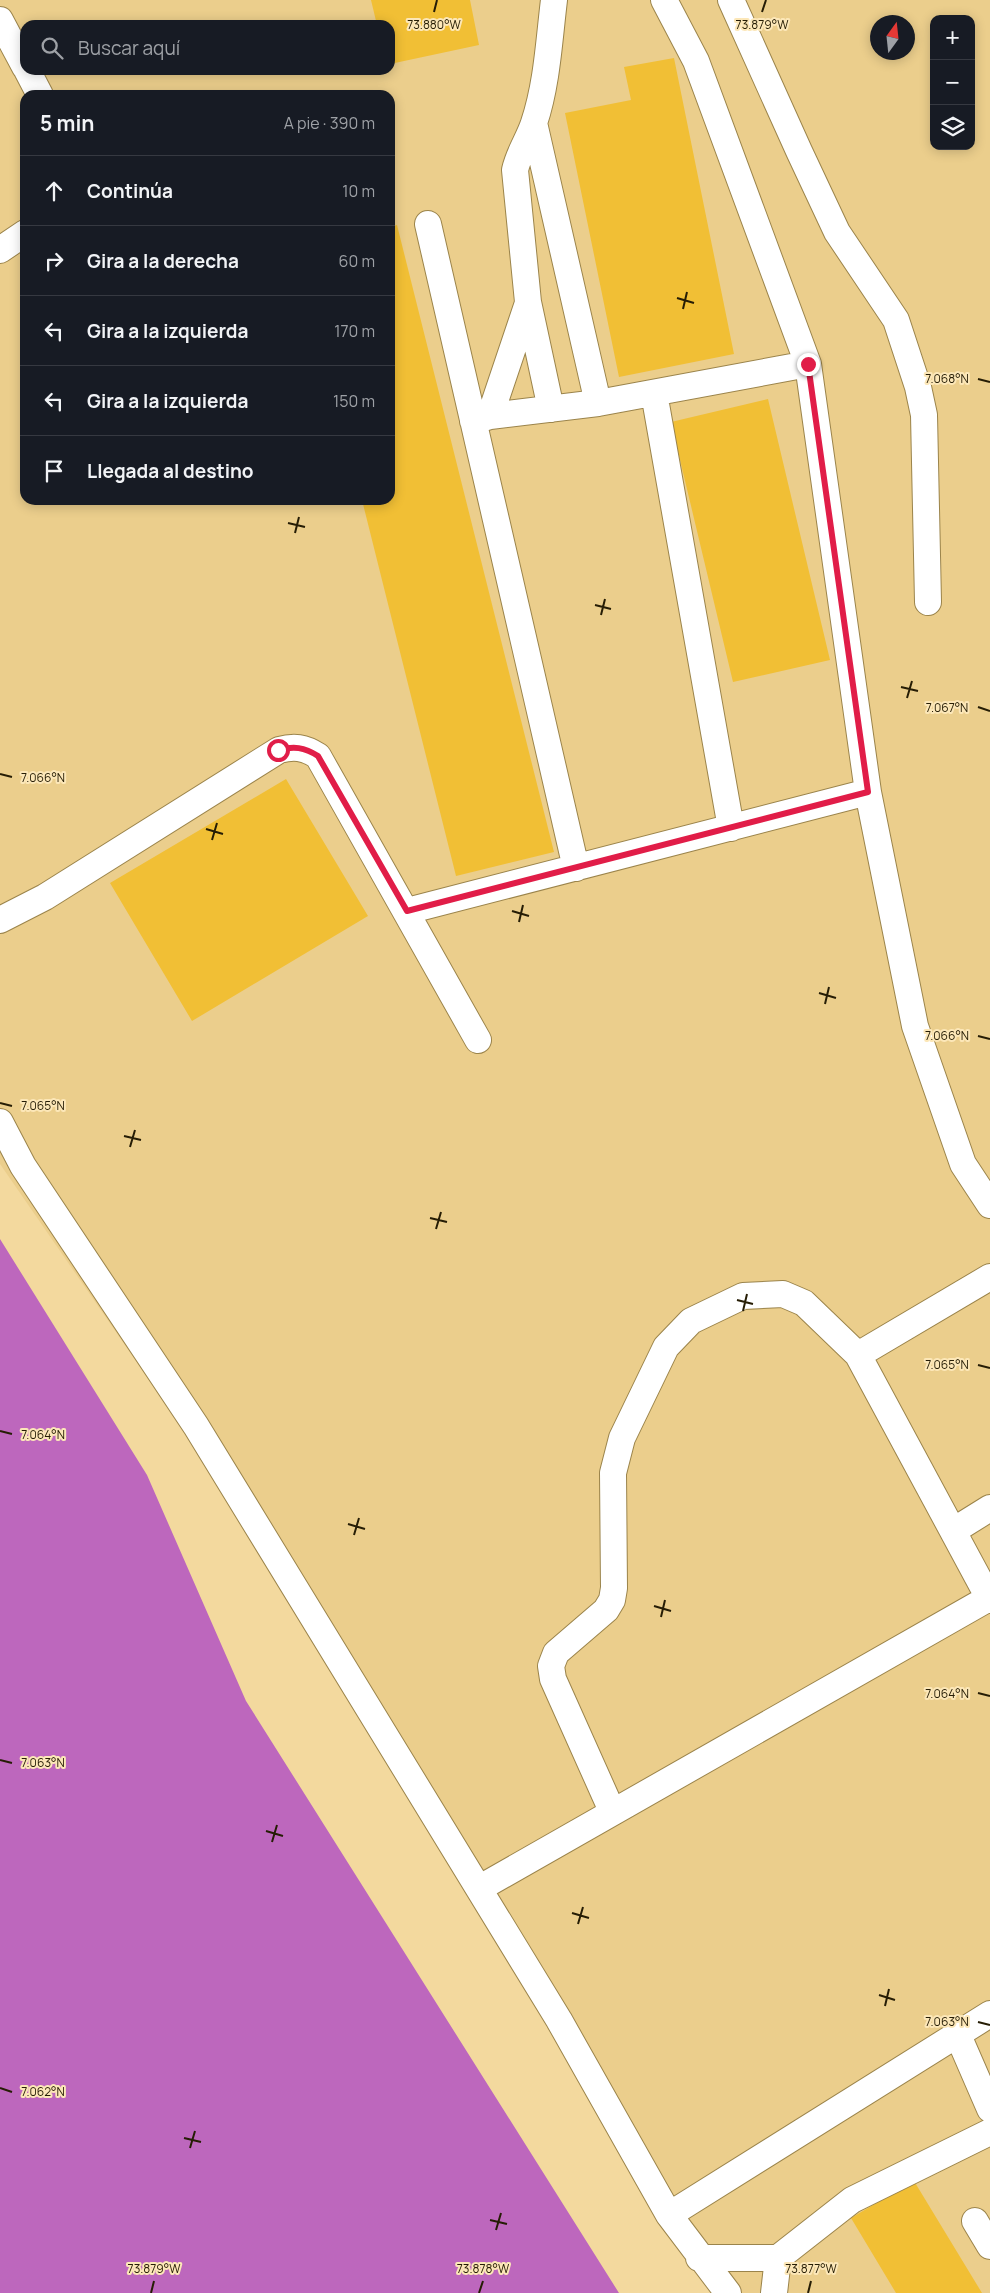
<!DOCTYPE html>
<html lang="es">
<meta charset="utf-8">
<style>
:root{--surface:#171b24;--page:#20242c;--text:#f1f3f6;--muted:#9ea1a6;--line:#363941}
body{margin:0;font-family:Manrope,sans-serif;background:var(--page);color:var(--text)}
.controls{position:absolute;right:15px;top:15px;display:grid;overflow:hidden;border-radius:10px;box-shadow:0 2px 12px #0003}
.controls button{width:45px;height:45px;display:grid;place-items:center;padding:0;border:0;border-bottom:1px solid var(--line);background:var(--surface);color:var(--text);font:25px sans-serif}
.compass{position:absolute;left:870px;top:15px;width:45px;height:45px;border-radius:50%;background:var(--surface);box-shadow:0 2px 12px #0003;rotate:15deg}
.stop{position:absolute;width:15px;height:15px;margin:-11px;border:4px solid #e11d48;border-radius:50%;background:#fff}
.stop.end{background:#e11d48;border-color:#fff;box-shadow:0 1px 5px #0008}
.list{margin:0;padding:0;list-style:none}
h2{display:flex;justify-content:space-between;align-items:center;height:65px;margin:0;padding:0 20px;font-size:21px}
h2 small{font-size:16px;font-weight:400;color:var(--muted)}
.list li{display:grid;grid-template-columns:32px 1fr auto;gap:15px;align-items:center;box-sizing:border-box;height:70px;padding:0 20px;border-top:1px solid var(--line)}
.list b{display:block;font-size:19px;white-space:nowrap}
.list em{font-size:16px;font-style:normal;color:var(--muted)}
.icon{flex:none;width:28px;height:28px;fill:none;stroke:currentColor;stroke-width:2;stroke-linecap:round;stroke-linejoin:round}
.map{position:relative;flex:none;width:990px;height:2293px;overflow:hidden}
.search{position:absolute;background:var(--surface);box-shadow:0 2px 12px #0003;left:20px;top:20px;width:375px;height:55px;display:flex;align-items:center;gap:12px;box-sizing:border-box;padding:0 18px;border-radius:15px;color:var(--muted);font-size:19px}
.panel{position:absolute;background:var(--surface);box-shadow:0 2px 12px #0003;left:20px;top:90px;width:375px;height:415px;border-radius:15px}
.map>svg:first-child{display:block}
.built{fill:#ebce8c;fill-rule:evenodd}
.water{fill:#bd67bd}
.building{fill:#f1bf35}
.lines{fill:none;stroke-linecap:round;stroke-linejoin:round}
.minor-casing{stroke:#9b844b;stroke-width:28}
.minor{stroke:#fff;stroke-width:26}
.route{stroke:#e11d48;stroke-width:6}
.ticks{fill:none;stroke:#261d05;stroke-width:2}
.ticks-label{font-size:12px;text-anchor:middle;fill:#261d05;stroke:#fce7b8;stroke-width:4;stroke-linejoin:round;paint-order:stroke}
</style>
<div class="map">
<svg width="990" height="2293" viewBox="0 0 990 2293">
<rect width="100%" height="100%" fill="#f3d99e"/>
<path class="built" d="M0 0H990V2293H734L187 1435 0 1164ZM934 19H971V146H934ZM878 22H908V52H878ZM25 25H390V70H25ZM25 95H390V500H25Z"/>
<path class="water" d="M0 1239 147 1475 246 1701 619 2293H0Z"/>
<path class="building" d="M371 0H470L479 45 390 64V25H377Z
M674 58 734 354 619 377 565 113 631 100 624 67Z
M397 225 554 852 456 876 362 500H390V227Z
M768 399 830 660 733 682 671 422Z
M286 779 368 916 192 1021 110 883Z
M914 2181 982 2293H896L851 2218Z"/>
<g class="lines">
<g class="minor-casing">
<path id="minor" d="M664 0 696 61 808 364 868 792 915 1026 963 1164 990 1205
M731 0 799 151 837 232 896 320 918 387 924 415 928 602
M0 20 25 67
M27 70 40 95
M534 123 598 403
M428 224 576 868
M0 250 25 233
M654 393 731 828
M551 409 528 302 515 170C519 152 529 139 534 123 547 84 549 41 554 0
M490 416 528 303
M473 421 490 416 598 403 808 364
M407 911 868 792
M0 920 45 897 279 750C294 746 304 747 318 756L478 1040
M0 1122 23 1166 196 1426 559 2020 669 2215 728 2293
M858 1355 990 1277
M953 1531 990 1508
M612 1811 553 1679 551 1666 556 1653 606 1610 612 1600 614 1588 613 1473 622 1438 666 1347 691 1321 743 1296 783 1294 804 1303 858 1355 990 1600
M480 1888 989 1598
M957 2033 990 2109
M669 2215 990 2014
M975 2221 990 2246
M699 2258H778L852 2200 990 2132
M774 2293 778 2258"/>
</g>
<use href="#minor" class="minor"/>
</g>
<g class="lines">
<path class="route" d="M278 750C294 746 304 747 318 756L407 911 868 792 808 364"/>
</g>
<path class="ticks" d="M434 12 437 0M762 12 766 0M677 298 694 303M683 309 687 292M978 379 990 382M288 523 305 527M295 533 299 517M595 605 611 609M601 615 605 599M901 687 918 691M907 698 912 681M978 707 990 711M0 774 12 777M206 829 223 834M212 840 217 823M512 911 529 916M519 922 523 905M819 993 836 998M825 1004 829 987M978 1036 990 1039M0 1103 12 1106M124 1136 141 1140M130 1147 135 1130M430 1218 447 1222M436 1229 441 1212M737 1300 753 1304M743 1311 747 1294M978 1365 990 1368M0 1431 12 1434M348 1524 365 1529M354 1535 359 1518M654 1606 671 1611M661 1617 665 1600M978 1693 990 1696M0 1760 12 1763M266 1831 283 1836M272 1842 277 1825M572 1913 589 1918M578 1924 583 1907M879 1995 895 2000M885 2006 889 1989M978 2022 990 2025M0 2088 12 2092M184 2138 201 2142M190 2148 195 2131M490 2220 507 2224M496 2230 501 2213M151 2293 154 2281M479 2293 483 2281M808 2293 811 2281"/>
<g class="ticks-label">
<text x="434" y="29">73.880°W</text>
<text x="762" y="29">73.879°W</text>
<text x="947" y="383">7.068°N</text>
<text x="947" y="712">7.067°N</text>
<text x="43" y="782">7.066°N</text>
<text x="947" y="1040">7.066°N</text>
<text x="43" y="1110">7.065°N</text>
<text x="947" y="1369">7.065°N</text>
<text x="43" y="1439">7.064°N</text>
<text x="947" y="1698">7.064°N</text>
<text x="43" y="1767">7.063°N</text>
<text x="947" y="2026">7.063°N</text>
<text x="43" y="2096">7.062°N</text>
<text x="154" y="2273">73.879°W</text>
<text x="483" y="2273">73.878°W</text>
<text x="811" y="2273">73.877°W</text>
</g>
</svg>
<div class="controls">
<button>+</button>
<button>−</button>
<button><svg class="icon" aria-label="layers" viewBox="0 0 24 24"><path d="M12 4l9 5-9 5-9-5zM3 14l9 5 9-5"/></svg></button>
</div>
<svg class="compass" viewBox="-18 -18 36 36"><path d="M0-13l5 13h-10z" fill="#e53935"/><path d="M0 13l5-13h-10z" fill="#9ea1a6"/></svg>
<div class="stop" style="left:278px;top:750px"></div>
<div class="stop end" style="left:808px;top:364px"></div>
<div class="search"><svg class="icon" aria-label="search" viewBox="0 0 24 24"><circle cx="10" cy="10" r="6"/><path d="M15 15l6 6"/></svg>Buscar aquí</div>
<section class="panel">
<h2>5 min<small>A pie · 390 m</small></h2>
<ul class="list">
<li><svg class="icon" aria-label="ahead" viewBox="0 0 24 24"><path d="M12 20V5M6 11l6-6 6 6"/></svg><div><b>Continúa</b></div><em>10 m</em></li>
<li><svg class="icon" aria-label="right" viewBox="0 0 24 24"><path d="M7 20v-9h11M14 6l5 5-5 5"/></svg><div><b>Gira a la derecha</b></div><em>60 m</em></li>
<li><svg class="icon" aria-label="left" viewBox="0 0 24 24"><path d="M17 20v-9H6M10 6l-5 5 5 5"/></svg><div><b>Gira a la izquierda</b></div><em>170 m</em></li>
<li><svg class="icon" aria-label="left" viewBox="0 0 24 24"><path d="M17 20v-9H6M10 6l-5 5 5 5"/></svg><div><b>Gira a la izquierda</b></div><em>150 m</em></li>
<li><svg class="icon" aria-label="arrive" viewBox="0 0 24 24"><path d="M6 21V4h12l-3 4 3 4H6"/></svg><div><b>Llegada al destino</b></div></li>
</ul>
</section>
</div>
